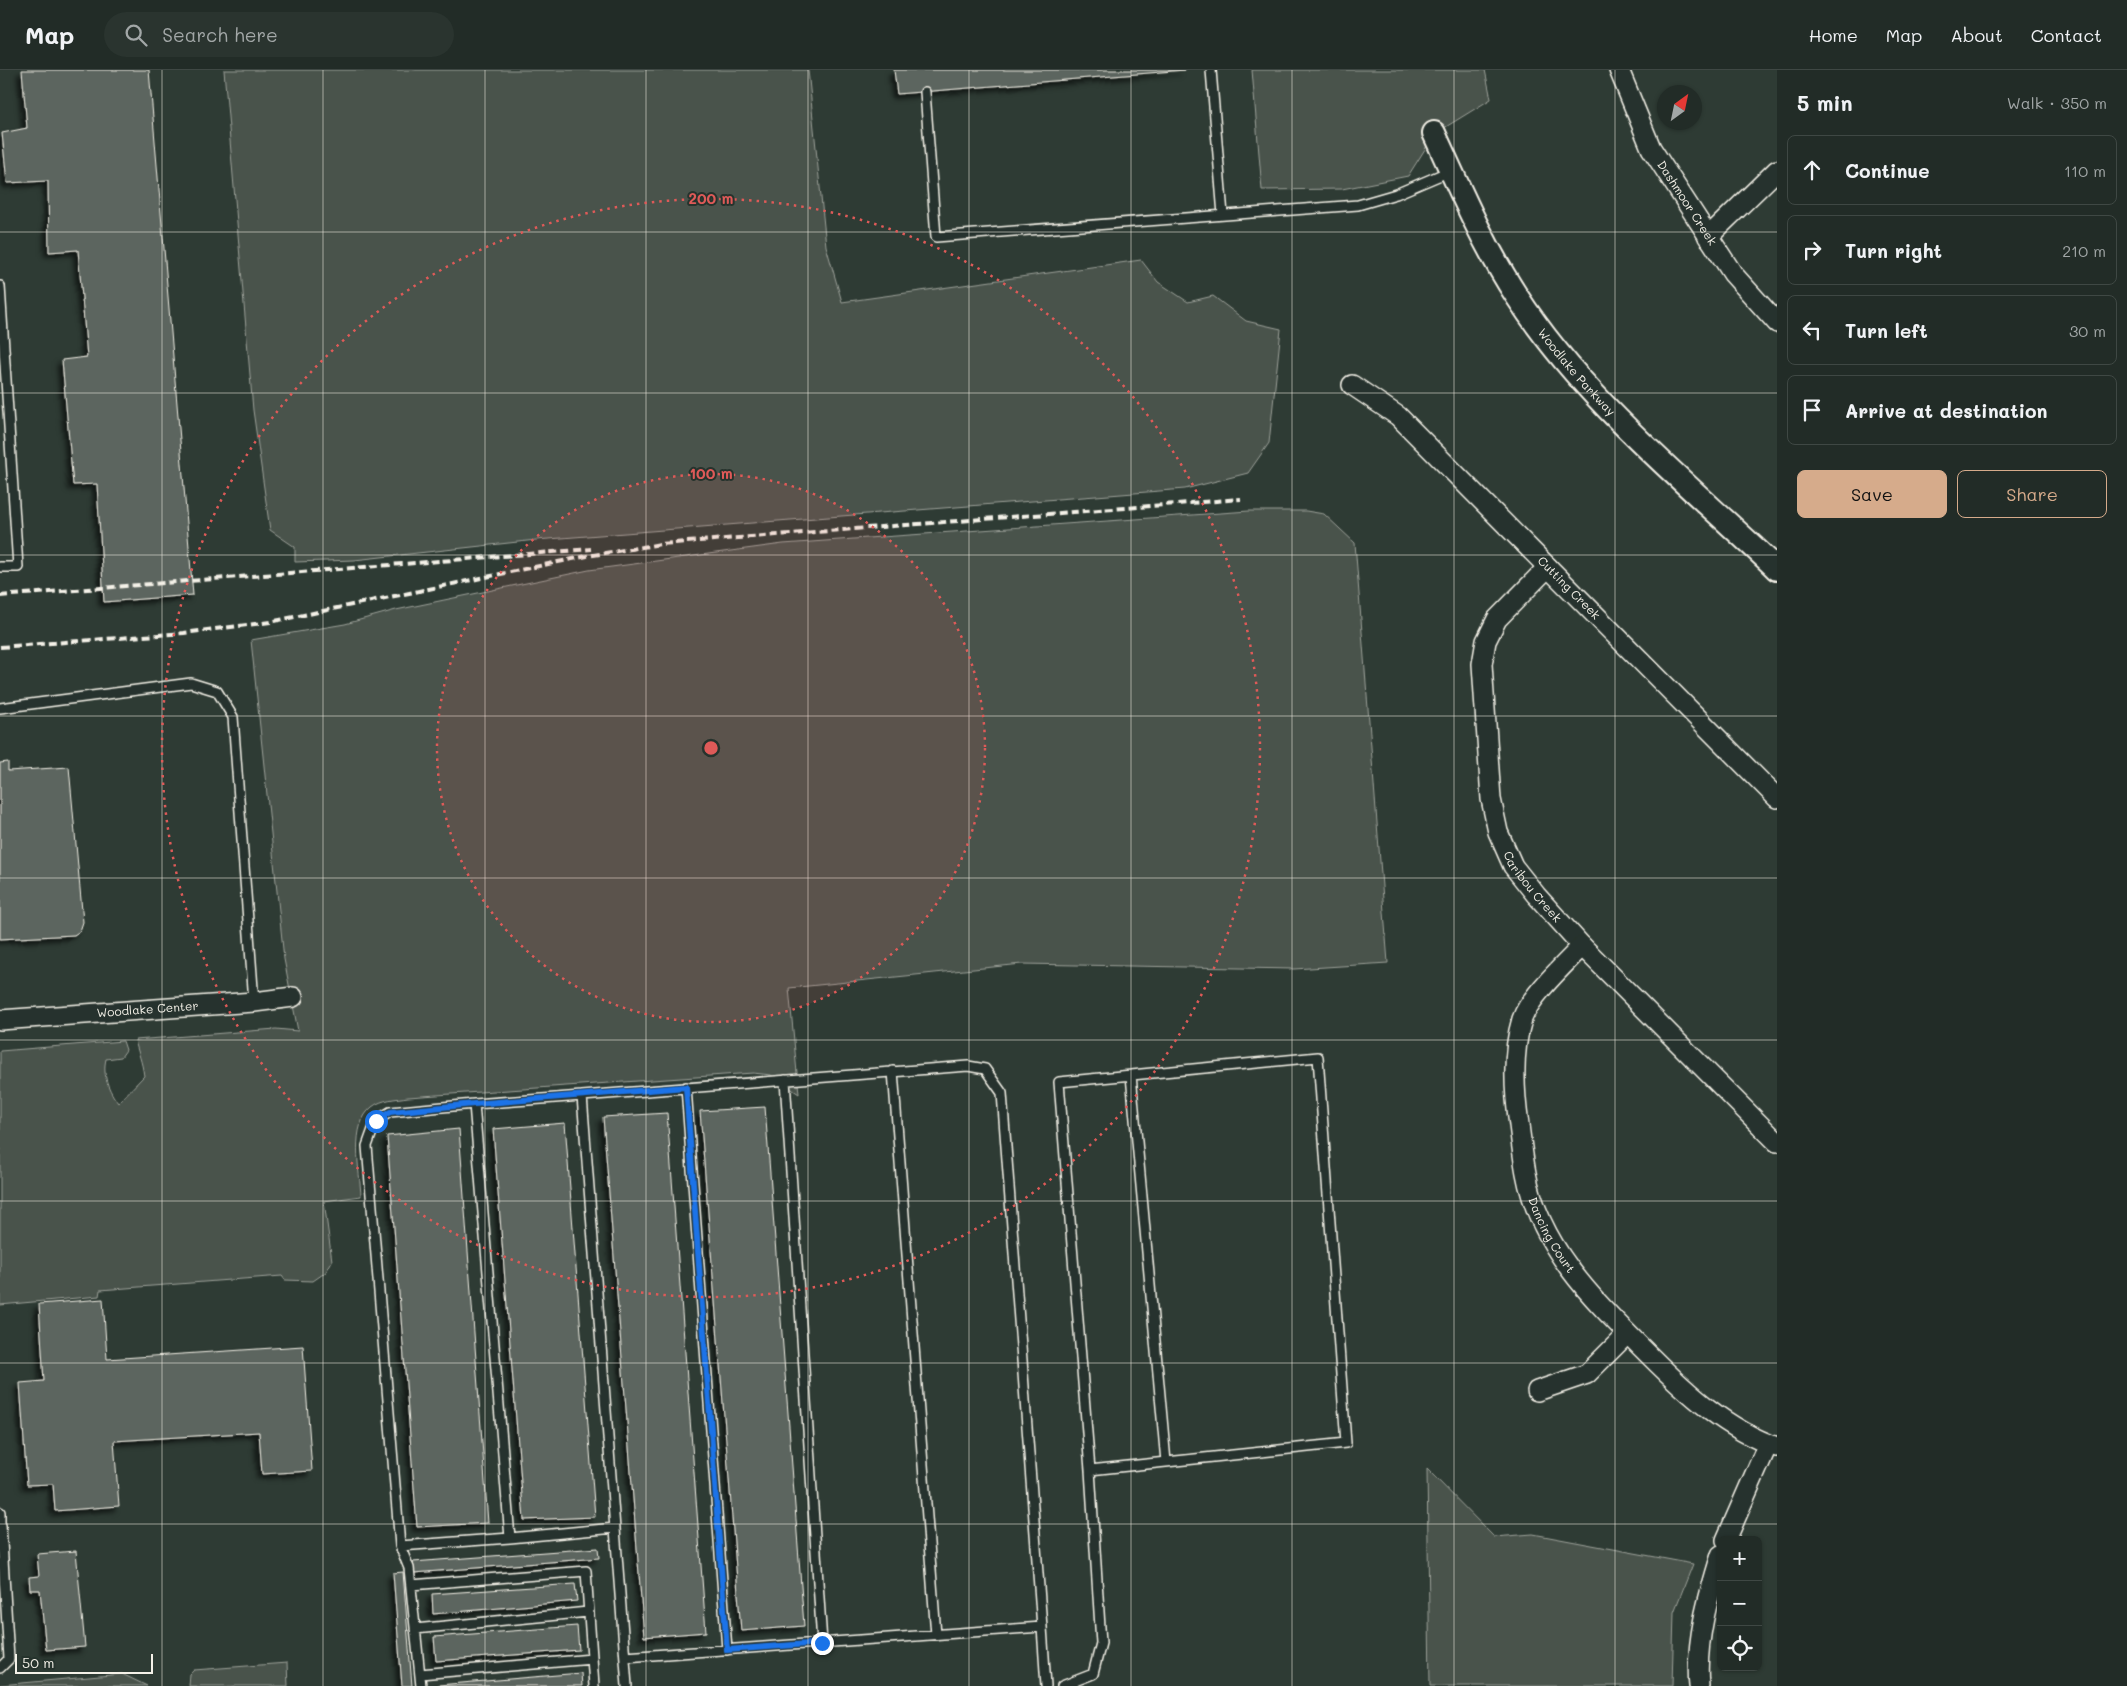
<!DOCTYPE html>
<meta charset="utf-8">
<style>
:root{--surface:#222c27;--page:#2a342f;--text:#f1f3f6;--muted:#a2a7a7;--line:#3f4844;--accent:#d6ab8b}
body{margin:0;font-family:Mali,sans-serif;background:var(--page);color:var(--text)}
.controls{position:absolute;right:15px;bottom:15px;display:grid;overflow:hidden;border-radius:8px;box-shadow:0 1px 4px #0004}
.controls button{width:45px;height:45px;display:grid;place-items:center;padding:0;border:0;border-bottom:1px solid var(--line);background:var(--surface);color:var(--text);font:25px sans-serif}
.compass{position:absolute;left:1657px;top:15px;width:45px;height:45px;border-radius:50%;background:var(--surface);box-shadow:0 1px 4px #0004;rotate:33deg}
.scale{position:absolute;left:15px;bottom:12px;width:138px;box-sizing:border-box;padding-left:5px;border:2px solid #f4f1e8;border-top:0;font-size:14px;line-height:18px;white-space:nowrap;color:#f4f1e8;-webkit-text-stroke:4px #26332d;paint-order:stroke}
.stop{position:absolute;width:15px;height:15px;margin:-11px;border:4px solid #1a73e8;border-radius:50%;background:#fff}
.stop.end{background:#1a73e8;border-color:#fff;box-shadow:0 1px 5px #0008}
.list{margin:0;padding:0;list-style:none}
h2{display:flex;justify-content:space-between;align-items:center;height:65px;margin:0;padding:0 20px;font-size:21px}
h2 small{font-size:16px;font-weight:400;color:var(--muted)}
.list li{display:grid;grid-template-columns:32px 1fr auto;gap:15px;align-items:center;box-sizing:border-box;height:70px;margin:0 10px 10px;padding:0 10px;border:1px solid var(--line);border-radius:8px}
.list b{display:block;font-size:19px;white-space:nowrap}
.list em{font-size:16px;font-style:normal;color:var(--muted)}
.actions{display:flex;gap:10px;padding:15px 20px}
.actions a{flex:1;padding:11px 0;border:1px solid var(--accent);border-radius:8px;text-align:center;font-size:18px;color:var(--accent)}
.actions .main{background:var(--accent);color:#111}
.icon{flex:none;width:28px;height:28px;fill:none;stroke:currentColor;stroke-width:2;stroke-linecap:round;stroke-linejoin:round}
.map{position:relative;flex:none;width:1777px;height:1616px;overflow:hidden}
header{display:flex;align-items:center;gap:30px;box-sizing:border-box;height:70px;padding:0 25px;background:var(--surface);border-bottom:1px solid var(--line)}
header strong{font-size:24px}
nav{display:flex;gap:28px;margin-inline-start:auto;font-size:18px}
.search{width:350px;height:45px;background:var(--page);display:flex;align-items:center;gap:12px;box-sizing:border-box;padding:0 18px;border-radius:28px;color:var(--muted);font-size:19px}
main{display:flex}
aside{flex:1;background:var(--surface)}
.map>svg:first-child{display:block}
.green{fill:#48524c;stroke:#9ea29a}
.building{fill:#5c655e;stroke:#f4f1e8;filter:url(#shadow)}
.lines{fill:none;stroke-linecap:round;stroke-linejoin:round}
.service-casing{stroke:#f4f1e8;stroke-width:12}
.minor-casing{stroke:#f4f1e8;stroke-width:22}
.tertiary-casing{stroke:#f4f1e8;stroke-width:26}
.service{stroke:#26332d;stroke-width:9}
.minor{stroke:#26332d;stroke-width:19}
.tertiary{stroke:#26332d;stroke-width:22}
.rail{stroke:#f4f1e8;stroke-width:4;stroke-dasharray:8 4;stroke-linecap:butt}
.route{stroke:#1a73e8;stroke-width:6}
.grid{fill:none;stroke:#f4f1e8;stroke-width:1;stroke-opacity:0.55}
.ring{fill:none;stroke:#de5a58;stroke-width:2.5;stroke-dasharray:2.5 5}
.labels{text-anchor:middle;stroke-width:4;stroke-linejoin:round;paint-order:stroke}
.street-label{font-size:12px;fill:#f4f1e8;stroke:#26332d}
.centre{fill:#de5a58;stroke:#26332d;stroke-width:2.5}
.ring-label{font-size:15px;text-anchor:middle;font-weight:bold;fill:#de5a58;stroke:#26332d;stroke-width:4;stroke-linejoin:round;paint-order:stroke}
</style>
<header>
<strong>Map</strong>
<div class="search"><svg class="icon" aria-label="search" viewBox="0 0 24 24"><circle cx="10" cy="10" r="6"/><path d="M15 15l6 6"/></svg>Search here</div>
<nav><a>Home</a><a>Map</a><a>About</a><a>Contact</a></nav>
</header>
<main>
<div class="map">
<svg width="1777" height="1616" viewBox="0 0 1777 1616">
<defs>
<filter id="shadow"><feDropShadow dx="-4.5" dy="4.5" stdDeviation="2.5" flood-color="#0009"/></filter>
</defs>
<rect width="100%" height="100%" fill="#2e3b34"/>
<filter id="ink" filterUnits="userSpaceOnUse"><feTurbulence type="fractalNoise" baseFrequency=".02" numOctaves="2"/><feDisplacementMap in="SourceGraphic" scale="10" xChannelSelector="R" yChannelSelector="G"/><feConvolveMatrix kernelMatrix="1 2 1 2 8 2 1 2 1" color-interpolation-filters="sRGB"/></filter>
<g filter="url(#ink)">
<path class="green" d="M224 0H808L826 176 842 232 1141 190 1158 212 1188 232 1213 226 1246 251 1281 259 1269 373 1248 403 1185 419 536 470 354 490 295 492V477L270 460 253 340Z
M1252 0H1485L1491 29 1444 58 1427 76 1408 106 1342 119 1262 120Z
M1249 441H1306L1324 444 1355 473 1388 893 1294 899 1022 894 789 918 799 1024 771 1005 753 1003 408 1027C396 1029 382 1029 372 1037 349 1055 360 1102 361 1126L324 1131 332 1191 326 1202 313 1211 285 1210 282 1206 100 1220 99 1226 0 1235V981L123 971 126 980 121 987 106 989C102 1005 109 1021 118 1033L144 1006C142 991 138 983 135 970L276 959 298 961 284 889 251 570 345 554 396 540 589 500 783 474Z
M1427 1399 1494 1467 1533 1464 1693 1494 1674 1542 1672 1616H1430Z
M287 1593 288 1616H189L190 1604 194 1600Z
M122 1604 147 1616H0V1615Z"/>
<path class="building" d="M22 0H149L193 525 104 532 97 414 73 415 62 290 87 287 78 180 49 182 48 111 7 113 2 63 27 58Z
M894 0H1185L897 24Z
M8 692V701L69 697 83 852 80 861 74 865 0 869V693Z
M765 1037 804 1556 741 1561 700 1041Z
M667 1043 706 1562 644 1567 603 1047Z
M565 1053 595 1447 524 1450 493 1059Z
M459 1059 488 1453 417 1457 387 1066Z
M103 1229 107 1289 303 1276 312 1401 262 1404 259 1362 114 1371 119 1436 55 1441 53 1414 27 1415 20 1313 44 1311 39 1234Z
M598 1478 599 1488 414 1503 413 1492Z
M76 1481 85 1577 46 1580 40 1520H30L29 1507 39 1506 37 1484Z
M403 1502 412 1616H402L393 1503Z
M575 1514 577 1531 433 1544 432 1524Z
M577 1556 579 1580 436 1591 434 1567Z
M581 1603 582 1616H438V1615Z"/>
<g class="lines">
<g class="service-casing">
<path id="service" d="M1211 0 1223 145
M925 22 936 167 1358 135 1396 124 1450 101
M0 216 18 497H0
M0 638 191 613 217 621 233 647 254 932
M893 1001 936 1565
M1131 1005 1166 1392
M785 1010 822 1573
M686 1017 727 1580
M582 1026 968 996 985 999 1002 1023 1042 1557 625 1587
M474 1034 390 1042 376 1051 367 1076 400 1476 510 1468
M0 1442V1455
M615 1458 510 1468 474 1034 582 1026 627 1616
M400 1476 409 1498 421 1616
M411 1515 586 1501 594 1616
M1042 1557 1046 1616
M415 1559 588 1542
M0 1598 9 1589 1 1455
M420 1604 592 1589
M1062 1616 1093 1604 1101 1573 1090 1400 1059 1012 1318 987 1346 1373 1090 1400"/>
</g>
<g class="minor-casing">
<g id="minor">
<path id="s1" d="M1619 0 1651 78 1733 204 1777 253"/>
<path d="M1708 167 1777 100"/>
<path id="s2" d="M1352 315 1398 346 1777 728"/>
<path id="s3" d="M1548 497 1497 549 1486 571 1482 594 1491 729 1498 762 1513 796 1536 825 1582 876 1777 1072"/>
<path id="s4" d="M1582 876C1565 894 1530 926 1522 949 1512 982 1514 1021 1519 1055 1521 1071 1523 1087 1526 1103 1540 1180 1597 1233 1649 1285 1686 1322 1727 1360 1777 1377"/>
<path id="s5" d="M0 950 254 932 293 927"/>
<path d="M1537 1321 1587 1304 1627 1264"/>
<path d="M1726 1470 1768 1374"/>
<path d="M1699 1616C1695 1572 1708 1527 1721 1485"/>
</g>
</g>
<g class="tertiary-casing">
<g id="tertiary">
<path id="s6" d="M1434 63C1459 118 1483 174 1516 225 1585 332 1686 412 1777 499"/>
</g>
</g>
<use href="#service" class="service"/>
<use href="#minor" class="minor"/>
<use href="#tertiary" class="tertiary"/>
<path class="rail" d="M0 526 591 479
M0 577 184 563 270 552 587 486 661 474 1241 429"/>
</g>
</g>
<g class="lines" filter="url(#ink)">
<path class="route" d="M376 1051 390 1042 474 1034 686 1017 727 1580 822 1573"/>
</g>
<path class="grid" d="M162 0V1616M323 0V1616M485 0V1616M646 0V1616M808 0V1616M969 0V1616M1131 0V1616M1292 0V1616M1454 0V1616M1615 0V1616M0 162H1777M0 323H1777M0 485H1777M0 646H1777M0 808H1777M0 970H1777M0 1131H1777M0 1293H1777M0 1454H1777"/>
<circle cx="711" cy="678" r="274" fill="#de5a58" fill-opacity=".12"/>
<g class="ring">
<circle cx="711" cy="678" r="274"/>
<circle cx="711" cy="678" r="549"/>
</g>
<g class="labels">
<g class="street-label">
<text dy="4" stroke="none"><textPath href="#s1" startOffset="150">Dashmoor Creek</textPath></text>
<text dy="4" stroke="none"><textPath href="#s6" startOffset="280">Woodlake Parkway</textPath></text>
<text dy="4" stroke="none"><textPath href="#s2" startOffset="298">Cutting Creek</textPath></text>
<text dy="4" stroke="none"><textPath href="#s3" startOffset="355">Caribou Creek</textPath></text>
<text dy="4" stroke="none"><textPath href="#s5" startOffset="148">Woodlake Center</textPath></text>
<text dy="4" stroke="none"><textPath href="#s4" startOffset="318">Dancing Court</textPath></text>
</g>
</g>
<circle cx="711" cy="678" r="8" class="centre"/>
<g class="ring-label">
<text x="711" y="134">200 m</text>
<text x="711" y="409">100 m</text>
</g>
</svg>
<div class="controls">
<button>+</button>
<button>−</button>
<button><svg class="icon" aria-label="locate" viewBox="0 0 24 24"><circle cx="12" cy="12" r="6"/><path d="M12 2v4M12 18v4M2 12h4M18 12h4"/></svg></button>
</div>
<svg class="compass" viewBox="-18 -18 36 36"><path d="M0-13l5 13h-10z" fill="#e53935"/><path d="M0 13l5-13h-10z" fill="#a2a7a7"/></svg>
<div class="scale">50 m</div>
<div class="stop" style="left:376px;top:1051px"></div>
<div class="stop end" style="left:822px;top:1573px"></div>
</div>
<aside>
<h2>5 min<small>Walk · 350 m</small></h2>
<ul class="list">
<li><svg class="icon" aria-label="ahead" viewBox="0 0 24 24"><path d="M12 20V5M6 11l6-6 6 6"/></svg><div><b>Continue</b></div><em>110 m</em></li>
<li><svg class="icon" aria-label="right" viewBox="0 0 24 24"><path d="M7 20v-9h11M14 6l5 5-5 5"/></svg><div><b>Turn right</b></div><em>210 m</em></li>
<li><svg class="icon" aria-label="left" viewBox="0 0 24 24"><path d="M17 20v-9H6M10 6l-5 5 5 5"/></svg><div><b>Turn left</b></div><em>30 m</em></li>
<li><svg class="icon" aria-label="arrive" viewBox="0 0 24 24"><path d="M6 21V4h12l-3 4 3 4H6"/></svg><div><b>Arrive at destination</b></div></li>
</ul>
<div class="actions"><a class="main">Save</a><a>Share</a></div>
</aside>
</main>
